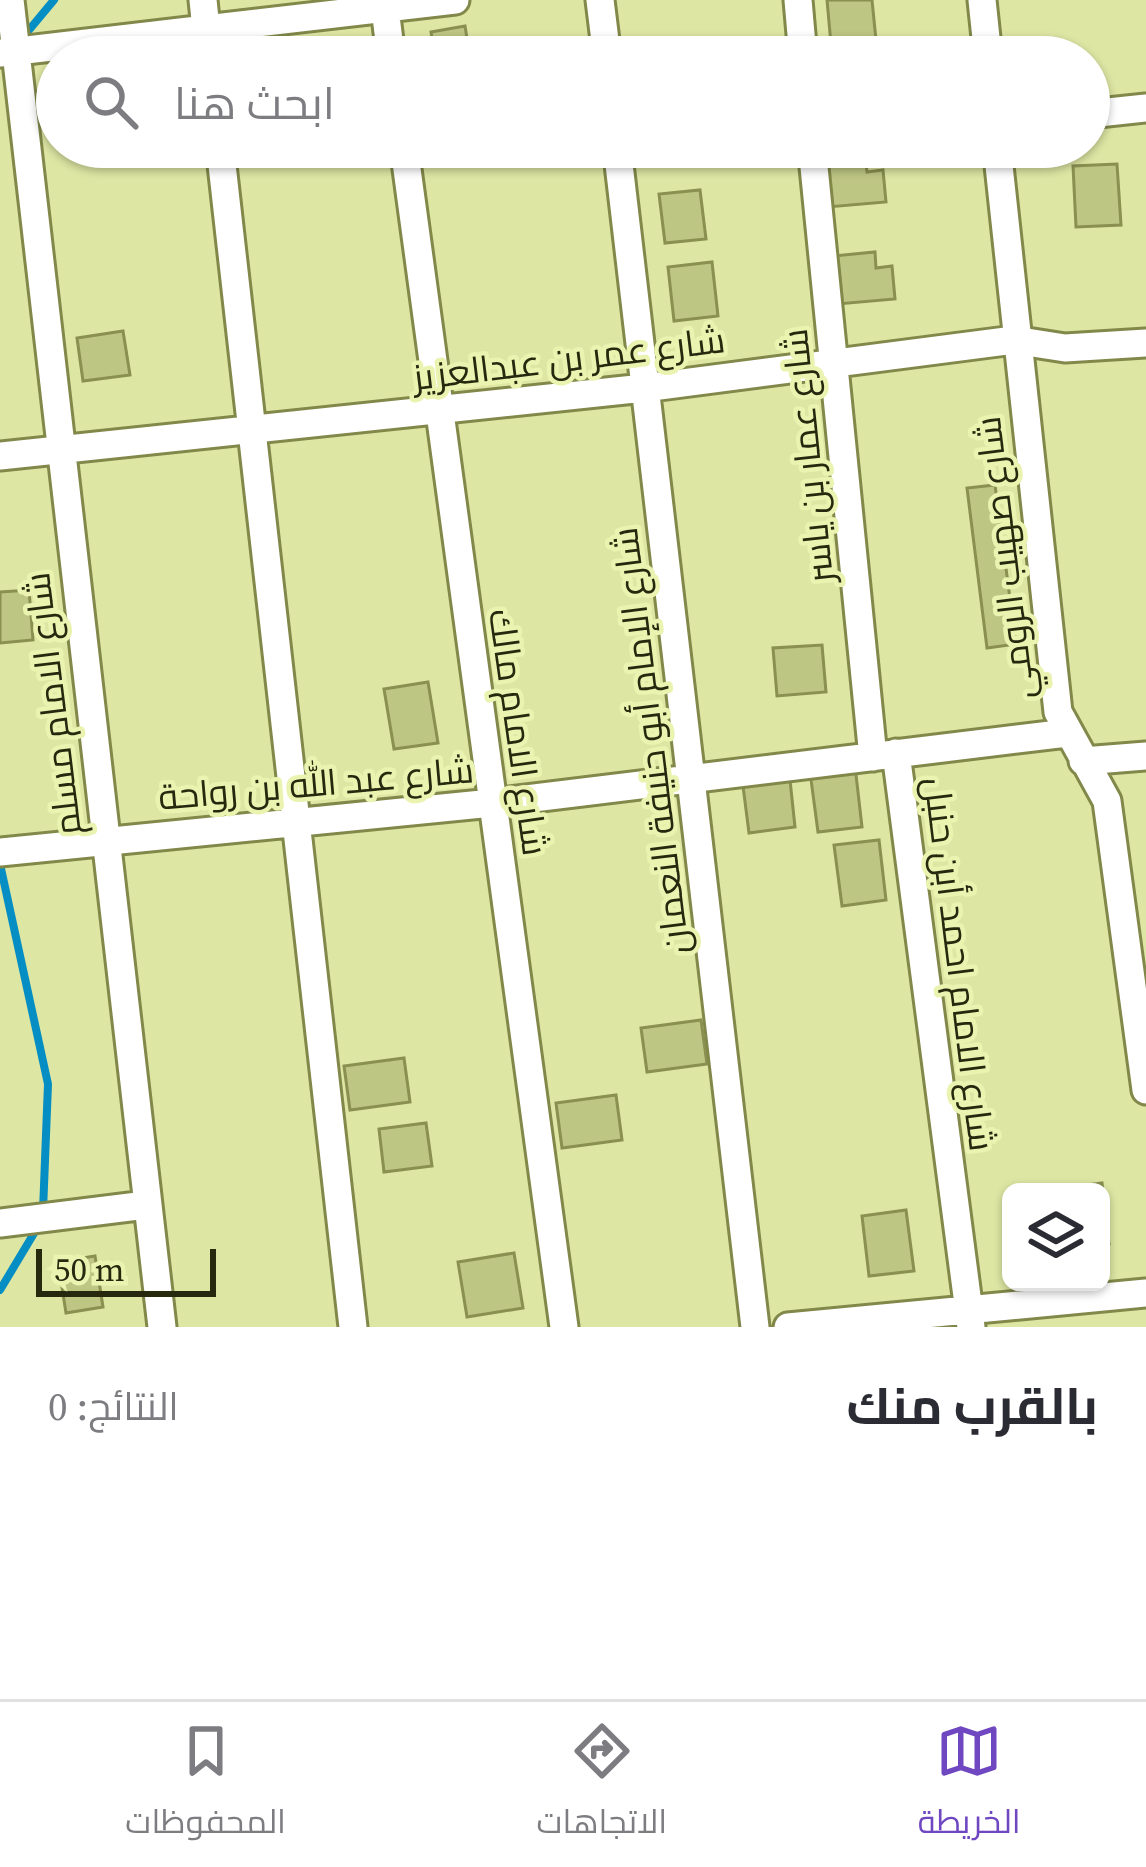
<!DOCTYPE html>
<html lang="ar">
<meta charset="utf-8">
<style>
:root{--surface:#fff;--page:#f2f2f3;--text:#2b2b33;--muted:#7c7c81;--line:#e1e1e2;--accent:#6f47c0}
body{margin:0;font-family:"Source Serif 4",Cairo,serif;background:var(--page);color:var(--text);direction:rtl}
.controls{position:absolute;right:36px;bottom:36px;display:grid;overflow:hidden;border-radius:18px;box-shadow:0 3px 9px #0004}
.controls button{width:108px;height:108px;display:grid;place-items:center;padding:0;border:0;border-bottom:3px solid var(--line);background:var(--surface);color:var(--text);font:60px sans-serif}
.scale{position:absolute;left:36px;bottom:30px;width:180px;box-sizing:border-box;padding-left:12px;border:6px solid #27290f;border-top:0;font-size:33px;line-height:42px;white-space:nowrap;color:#27290f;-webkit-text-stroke:9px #eaf3b0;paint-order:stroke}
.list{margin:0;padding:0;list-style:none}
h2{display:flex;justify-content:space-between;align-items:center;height:156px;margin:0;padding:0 48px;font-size:51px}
h2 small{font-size:39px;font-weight:400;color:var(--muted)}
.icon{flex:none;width:66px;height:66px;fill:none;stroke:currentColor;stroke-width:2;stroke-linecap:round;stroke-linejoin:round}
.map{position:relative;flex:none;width:1146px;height:1327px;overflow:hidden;direction:ltr}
.search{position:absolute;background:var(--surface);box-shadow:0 3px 9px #0004;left:36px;right:36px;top:36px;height:132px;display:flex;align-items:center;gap:30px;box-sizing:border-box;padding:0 42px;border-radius:66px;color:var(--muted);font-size:45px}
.sheet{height:372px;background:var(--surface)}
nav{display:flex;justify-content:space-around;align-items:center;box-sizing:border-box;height:168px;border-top:3px solid var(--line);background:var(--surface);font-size:33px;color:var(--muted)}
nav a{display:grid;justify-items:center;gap:6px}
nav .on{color:var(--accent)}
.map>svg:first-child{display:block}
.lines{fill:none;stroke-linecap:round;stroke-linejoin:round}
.stream{stroke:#058ec3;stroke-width:8}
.building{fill:#bec684;stroke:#899050;stroke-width:3}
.minor-casing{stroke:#818849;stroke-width:33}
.minor{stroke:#fff;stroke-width:27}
.labels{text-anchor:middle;stroke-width:9;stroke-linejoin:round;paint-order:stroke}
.street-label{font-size:36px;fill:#27290f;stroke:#eaf3b0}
</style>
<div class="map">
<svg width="1146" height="1327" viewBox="0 0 1146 1327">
<rect width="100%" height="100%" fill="#dde6a3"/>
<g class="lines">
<path class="stream" d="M24 36 54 0
M0 864 48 1084 43 1211
M0 1290 39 1225"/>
</g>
<path class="building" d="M827 0H872L876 40 831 44Z
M465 26 470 57H435L431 32Z
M865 156 867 172 883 170 886 202 828 207 824 159Z
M1117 164 1121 225 1076 227 1073 166Z
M700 190 706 239 665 243 659 194Z
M875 252 876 268 892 266 895 299 838 304 833 256Z
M712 262 718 316 674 321 668 267Z
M123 331 130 375 83 381 77 338Z
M995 485 1016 644 987 648 967 488Z
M29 590 33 640 0 643V592Z
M822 645 826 692 777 696 773 648Z
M428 682 438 743 394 749 384 689Z
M855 766 862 827 818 832 810 772Z
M790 780 795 827 749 833 743 786Z
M879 840 886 900 842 906 834 845Z
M701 1020 707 1064 647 1072 641 1028Z
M404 1058 410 1102 350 1110 344 1066Z
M616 1095 622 1140 562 1148 556 1103Z
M426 1123 432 1166 384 1172 379 1129Z
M1102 1183 1109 1244 1101 1245V1192L1057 1189Z
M906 1210 914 1271 869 1276 862 1216Z
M514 1253 523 1308 467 1317 458 1262Z
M95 1256 103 1307 66 1313 58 1262Z"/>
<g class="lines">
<g class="minor-casing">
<path id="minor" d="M10 0 162 1327
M203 0 206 29 455 0
M384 0 391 57
M600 0 607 57
M798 0 803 57
M982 0 988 57
M0 53 206 29 209 57
M1089 114 1146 108
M220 147 353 1327
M404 147 564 1327
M617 147 755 1327
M812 147 873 757
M997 147 1058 712 1107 801 1146 1090
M0 456 644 388 1014 340 1065 348 1146 343
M896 753 971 1327
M1083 761 1146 756
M0 852 492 803 1067 733
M0 1223 146 1205
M788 1327 1146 1293"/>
</g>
<use href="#minor" class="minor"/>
</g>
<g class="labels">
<g class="street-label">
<text transform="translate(569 358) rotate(-7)" y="13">شارع عمر بن عبدالعزيز</text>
<text transform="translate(807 456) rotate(-96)" y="13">شارع عمار بن ياسر</text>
<text transform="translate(1004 558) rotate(-97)" y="13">شارع صهيب الرومي</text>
<text transform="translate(52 704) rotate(-97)" y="13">شارع الامام مسلم</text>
<text transform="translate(519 732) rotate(82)" y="13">شارع الامام مالك</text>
<text transform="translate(650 741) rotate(-97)" y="13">شارع الإمام أبو حنيفة النعمان</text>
<text transform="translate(316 783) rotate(-5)" y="13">شارع عبد الله بن رواحة</text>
<text transform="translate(960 964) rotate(83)" y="13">شارع الامام احمد أبن حنبل</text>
</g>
</g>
</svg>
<div class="controls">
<button><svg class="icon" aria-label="layers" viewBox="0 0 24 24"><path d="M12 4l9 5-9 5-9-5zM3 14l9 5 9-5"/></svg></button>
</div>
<div class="scale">50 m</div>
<div class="search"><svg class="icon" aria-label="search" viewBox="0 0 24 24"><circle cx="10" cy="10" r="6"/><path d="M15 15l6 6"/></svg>ابحث هنا</div>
</div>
<section class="sheet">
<h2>بالقرب منك<small>النتائج: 0</small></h2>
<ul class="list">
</ul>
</section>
<nav>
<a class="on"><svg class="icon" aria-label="map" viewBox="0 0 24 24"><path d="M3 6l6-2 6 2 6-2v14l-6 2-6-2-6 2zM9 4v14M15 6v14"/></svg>الخريطة</a>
<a><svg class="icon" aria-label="directions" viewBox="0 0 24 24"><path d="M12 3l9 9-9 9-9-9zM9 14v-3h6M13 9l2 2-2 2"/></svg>الاتجاهات</a>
<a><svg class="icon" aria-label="saved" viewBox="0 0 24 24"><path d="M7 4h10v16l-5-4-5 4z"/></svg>المحفوظات</a>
</nav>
